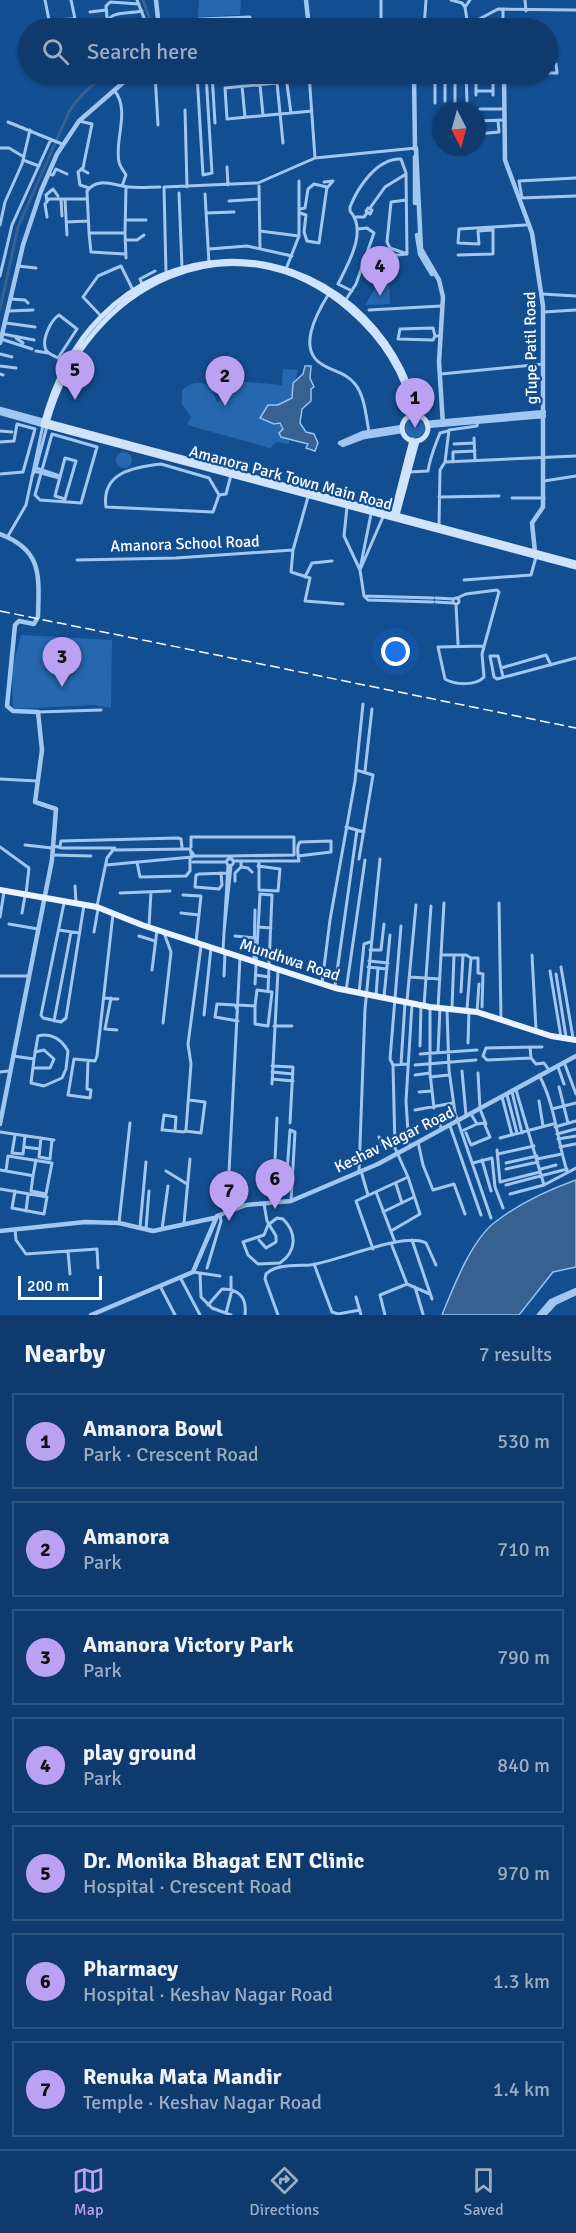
<!DOCTYPE html>
<meta charset="utf-8">
<style>
:root{--surface:#0e3a6d;--page:#174172;--text:#f1f3f6;--muted:#9badc2;--line:#2e5480;--accent:#bca0f2}
body{margin:0;font-family:Signika,sans-serif;background:var(--page);color:var(--text)}
.compass{position:absolute;left:432px;top:102px;width:54px;height:54px;border-radius:50%;background:var(--surface);box-shadow:0 2px 4px #0004;rotate:174deg}
.scale{position:absolute;left:18px;bottom:15px;width:84px;box-sizing:border-box;padding-left:6px;border:3px solid #fff;border-top:0;font-size:16px;line-height:21px;white-space:nowrap;color:#fff;-webkit-text-stroke:4px #134e91;paint-order:stroke}
.you{position:absolute;left:396px;top:652px;width:21px;height:21px;margin:-15px;border:4px solid #fff;border-radius:50%;background:#1a73e8;box-shadow:0 0 0 9px #1a73e833}
.badge{display:grid;place-items:center;width:39px;height:39px;border-radius:50%;background:var(--accent);color:#111;font-size:20px;font-weight:700}
.pin{position:absolute;translate:-50% -50px;filter:drop-shadow(0 2px 3px #0008)}
.pin::after{content:'';position:absolute;top:32px;width:21px;height:18px;background:inherit;clip-path:polygon(0 0,100% 0,50% 100%)}
.list{margin:0;padding:0;list-style:none}
h2{display:flex;justify-content:space-between;align-items:center;height:78px;margin:0;padding:0 24px;font-size:26px}
h2 small{font-size:20px;font-weight:400;color:var(--muted)}
.list li{display:grid;grid-template-columns:39px 1fr auto;gap:18px;align-items:center;box-sizing:border-box;height:96px;margin:0 12px 12px;padding:0 12px;border:2px solid var(--line);border-radius:0px}
.list b{display:block;font-size:22px;white-space:nowrap}
.list p{margin:0;font-size:20px;white-space:nowrap;color:var(--muted)}
.list em{font-size:20px;font-style:normal;color:var(--muted)}
.icon{flex:none;width:33px;height:33px;fill:none;stroke:currentColor;stroke-width:2;stroke-linecap:round;stroke-linejoin:round}
.map{position:relative;flex:none;width:576px;height:1315px;overflow:hidden}
.search{position:absolute;background:var(--surface);box-shadow:0 2px 4px #0004;left:18px;right:18px;top:18px;height:66px;display:flex;align-items:center;gap:15px;box-sizing:border-box;padding:0 21px;border-radius:33px;color:var(--muted);font-size:22px}
.sheet{height:834px;background:var(--surface)}
nav{display:flex;justify-content:space-around;align-items:center;box-sizing:border-box;height:84px;border-top:2px solid var(--line);background:var(--surface);font-size:16px;color:var(--muted)}
nav a{display:grid;justify-items:center;gap:3px}
nav .on{color:var(--accent)}
.map>svg:first-child{display:block}
.green{fill:#2568b0}
.water{fill:#366191;stroke:#92c3f5;stroke-width:1.5}
.lines{fill:none;stroke-linecap:round;stroke-linejoin:round}
.canal{stroke:#366191;stroke-width:3}
.minor{stroke:#a0c7f1;stroke-width:3}
.tertiary{stroke:#a0c7f1;stroke-width:4.5}
.secondary{stroke:#cfe4fc;stroke-width:5}
.primary{stroke:#eaf3ff;stroke-width:6}
.rail{stroke:#fff;stroke-width:1.5;stroke-dasharray:10 4.5;stroke-linecap:butt}
.labels{text-anchor:middle;stroke-width:4.5;stroke-linejoin:round;paint-order:stroke}
.street-label{font-size:16px;fill:#fff;stroke:#134e91}
</style>
<div class="map">
<svg width="576" height="1315" viewBox="0 0 576 1315">
<rect width="100%" height="100%" fill="#134e91"/>
<path class="green" d="M199 0H241L240 15 198 17Z
M390 264V279H378L389 280 390 304 365 305 375 288V279H369V265Z
M227 365 234 367 233 375 236 381 282 385 283 369 298 370 290 400 279 405 270 404 269 420 274 424 280 423 283 429 279 432 281 437 289 439V444L276 442 270 448 187 425 191 417 182 404V390C192 381 201 381 212 387L217 403 228 387Z
M405 428a10 10 0 1 1 20 0a10 10 0 1 1-20 0Z
M116 460a8 8 0 1 1 16 0a8 8 0 1 1-16 0Z
M21 635 112 640 111 708 93 705 13 709 12 670Z"/>
<path class="water" d="M305 366H311L310 378 314 387 311 389V401L302 409 300 423 306 432 314 434 318 443 315 451 306 448 308 444 281 437 279 433 283 429 280 423 274 424 260 418 268 405H278L292 398 293 383 303 374Z
M576 1180V1267L553 1272 519 1315H442C453 1288 471 1241 494 1223 517 1205 548 1190 576 1180Z"/>
<g class="lines">
<path class="canal" d="M143 0 153 28
M0 309 18 227 69 112C80 94 93 82 112 74"/>
<path class="minor" d="M45 0 49 20 73 19
M71 0 77 28
M137 0 148 28
M381 0V28
M451 0 462 3 465 7
M525 0 526 11
M90 12 106 10
M107 17 106 6 110 2 139 4
M467 20 465 7 470 0
M178 22V28
M472 23 498 9 576 10
M159 26 200 19 250 17
M103 28C111 9 122 15 142 11
M424 28 426 0
M503 28V9
M548 64H556L557 73H548
M155 74 158 125
M187 74V75
M197 74 203 175 212 173 206 74
M212 74 215 123
M280 74H286
M309 74 315 158
M466 74 467 101
M504 74H543
M286 77 291 113
M260 85 263 115
M242 86 245 117
M114 90C131 110 114 140 119 162 120 167 124 171 126 175L122 186
M476 91H493
M476 95V74
M493 95V74
M445 101V74
M455 102V74
M435 103V74
M480 109H504
M185 110 187 187
M227 119 225 88 277 83 283 143
M227 119 312 111
M227 119 279 114
M79 121 92 124 83 168 78 172 80 185 89 188
M477 121 504 120
M8 122 62 144
M477 134 499 132 498 120
M0 148H9L24 157
M23 160 39 166
M227 167 228 185
M81 169 88 173
M48 174 53 175 56 169 67 174
M324 182 333 181 327 188
M259 186 260 248
M179 193 182 268
M205 194 209 263
M521 198 576 196
M522 198 519 181 576 178
M61 200 62 216
M65 200 67 235
M406 200 391 202 387 242 390 248 407 254
M47 201 46 195 53 189 58 196
M229 201 259 199
M368 208 372 210 370 214 366 211Z
M370 208 385 187 406 174
M300 209 305 208 308 189 314 184 327 187 319 243 307 241 304 232 306 215 300 213
M206 213 234 212
M47 217 45 204 49 199H87
M356 217H364L367 213
M125 220H146
M66 222 88 221
M0 225 5 202 22 164 30 130
M493 230 478 231 479 244 458 243 459 229 526 225
M260 231 299 236
M89 233 91 252 125 254
M125 233 126 187
M125 240H137L144 235
M209 249 247 246 292 256
M367 255 383 252
M458 255 493 254V228
M126 258 125 233H89L87 191C98 176 115 186 129 187 139 188 150 187 160 187
M18 266 36 268
M286 269 299 236V181
M166 273 164 187 258 183 315 158 416 148
M0 276 12 225 51 139
M143 286 140 279 155 271
M352 291 338 284C348 264 368 231 350 211V207C358 187 377 158 401 159L406 173 407 254 366 258
M542 294 576 296
M328 295C317 313 296 350 323 365 335 372 346 373 355 384 365 396 366 417 369 432
M11 299 25 300 28 303
M345 301 356 284 374 233 367 228 358 229
M369 310 441 306
M9 311 33 310
M544 312 576 310
M101 316 83 297 98 276 121 266 133 290
M6 323 35 327
M3 334 34 340
M435 336 433 328 400 329 398 339 433 340 435 336H439
M16 338 23 343
M1 339 32 349
M36 351 48 353
M0 354 12 357
M58 358C55 356 48 354 46 350 41 340 51 320 59 315L77 329 58 358 68 364
M0 366 16 368
M0 374 3 375
M441 374 543 364
M0 431 12 432
M52 434 97 447 81 503 40 500 35 495Z
M474 438 475 461
M0 442 14 441 17 424 35 429 23 472 0 474
M454 444 474 443
M65 458 76 461 65 499 55 496Z
M445 462 449 430 477 426 478 421
M453 462V452L475 451
M161 464 209 478 219 495 213 512 106 507C101 472 135 467 161 464Z
M36 468 60 476
M34 471 59 478
M409 472 428 471C430 457 435 446 440 433L448 431
M32 476 36 468 47 426
M544 481 576 476
M219 495 226 494 231 475
M308 497 293 550 291 572 310 578 305 601 343 604
M439 497 499 496
M512 498H544
M347 507 344 536 360 570
M439 526 440 470 445 462 576 456
M8 536 26 505 43 425
M77 560 176 558 293 550
M360 569 371 514
M305 577 312 563 332 561
M464 580 531 575 536 557
M364 596 360 570 383 517
M364 596 368 600 433 602
M364 596 433 598
M453 601a3 3 0 1 1 6 0a3 3 0 1 1-6 0Z
M436 598 454 599
M457 598 466 594 497 590 499 592 482 654 484 677C476 686 455 685 445 679L438 647 484 646
M436 602 453 603
M456 604 458 644
M501 668 498 656H490L494 677 497 679 576 658
M503 677 501 668 546 655 551 665
M38 712 101 710
M356 770 373 775 359 859
M365 771 372 709
M0 779 37 781
M346 827 364 832
M25 845 52 848
M54 846 62 848H115
M60 846 61 841 178 838 181 839 182 847
M0 847 29 868 26 894
M191 847V837H294V855L230 856V859
M192 852 194 856H230
M53 855 91 856
M226.5 862a3.5 3.5 0 1 1 7 0a3.5 3.5 0 1 1-7 0Z
M233 861H299C298 855 296 847 300 842L331 841V852L298 856
M137 862 140 877 186 876 190 871V859
M193 862H226
M258 866 280 869 278 891 259 890V861
M241 867 248 868 252 872
M221 873 222 885 219 889 195 887 196 875 199 874 227 873
M235 881V873L241 867V861
M75 886 76 902
M120 893 170 891
M183 895 201 896 196 942
M64 903 41 1015 43 1018 61 1022 66 1018 84 905
M499 903 501 1018
M97 906 107 858 113 850 188 849H190L192 857 106 865
M22 913 25 896
M181 913 199 915
M0 917 4 892
M9 924 38 929
M149 926 151 892
M401 926 390 1059 393 1065 408 1064
M258 927 271 928
M59 930 79 933
M94 932 98 909
M224 932 231 866
M139 936 155 941
M235 936 255 938
M223 950 228 865
M370 950H381L384 924
M442 955H466L471 958 467 1009
M532 955 536 1030
M471 958H478V973L483 974 482 1007
M254 961 255 910
M369 961 388 963
M368 967 387 969
M561 967 573 1038
M152 970 157 930
M550 971 561 1037
M556 974 566 1037
M256 975 269 977
M0 976H29
M224 976 225 953
M409 977 440 979
M322 983 330 920 355 781 363 704
M255 984 260 894 272 895 268 990
M335 986 357 830
M346 991 365 860
M461 992 463 955
M359 993 364 944 370 942
M376 996 378 968
M384 997 390 935
M104 998 118 999
M111 998 105 1029 117 1030
M407 1001 416 905
M239 1005 255 1006 257 990 272 992 268 1026 255 1024V1006
M424 1006 431 906
M430 1008V1073L434 1108
M438 1008 444 903
M452 1008 454 955
M237 1009 235 1005 217 1004 215 1017 238 1021
M447 1010 449 1070 455 1113 491 1218
M477 1012 479 984
M204 1015 211 948
M54 1021 71 932
M163 1023 171 952 164 933
M274 1026H292
M468 1043 469 1011
M420 1046 421 1005
M530 1047 531 1058
M542 1047 486 1048 483 1056 487 1060 531 1058 536 1064 544 1063 549 1070
M438 1053 440 1008
M420 1054 477 1050
M13 1056 34 1059 31 1083 44 1086 62 1078 66 1069 68 1051C62 1040 51 1032 38 1036L34 1059
M88 1061 87 1089 91 1090 90 1098 68 1095 74 1059 95 1061 97 1056 113 914
M564 1062 576 1094
M401 1064 405 1003
M415 1065 476 1060
M272 1066 293 1067 290 1123
M558 1067 564 1084
M33 1068H50L54 1059 44 1050 35 1052
M462 1071 466 1115
M0 1072 9 1071
M272 1072 293 1074
M478 1073 480 1109 486 1124
M415 1075 430 1073
M539 1075C555 1104 557 1140 567 1171
M430 1077 449 1075
M272 1079 293 1081
M272 1084 278 971
M559 1087 568 1123
M419 1092 431 1091
M512 1092 522 1133
M507 1095 517 1133
M502 1097 512 1135
M539 1101 543 1126
M552 1109 576 1103
M415 1110 453 1103
M435 1116 442 1129
M450 1126 481 1215
M555 1127 576 1121
M464 1130 477 1124 471 1114
M175 1131 176 1117 164 1115 162 1130H164L184 1132 186 1130 191 1064 188 1044 201 946
M185 1131 201 1133 205 1102 189 1100
M0 1132 54 1140
M466 1133 471 1145 490 1137 484 1123 477 1124
M557 1134 576 1129
M15 1135 12 1153 23 1154 25 1136
M379 1137 382 1145 395 1148
M41 1138 39 1157 50 1159 52 1140
M500 1138 553 1124
M558 1139 576 1136
M418 1142 423 1165 433 1190
M24 1147 40 1149
M560 1147 575 1144
M409 1148 406 1101 412 1004
M497 1150 500 1182 540 1172
M498 1154 534 1146
M537 1159 562 1154
M482 1160 491 1191
M473 1163 492 1158 495 1187 503 1208
M506 1163 537 1156
M506 1169 538 1162
M541 1169 556 1165
M0 1170 29 1175 33 1176 31 1191 46 1194 52 1163 8 1156 6 1171
M166 1171 187 1184
M361 1171 368 1195
M359 1172 365 1009 380 859
M33 1176 36 1160
M290 1182 287 1173 290 1130 295 1132 291 1201
M396 1184 402 1203
M506 1185 567 1169
M544 1185 576 1168
M0 1189 47 1197 44 1214 12 1208 15 1191
M433 1190 454 1184 465 1214
M376 1192 395 1242
M510 1194 544 1185 516 1090
M273 1202 277 1118
M26 1211 28 1195
M227 1211 240 958
M383 1212 414 1197
M277 1218 283 1219C297 1233 297 1251 280 1263L258 1264 248 1255 243 1242 264 1235 268 1225Z
M119 1223 130 1123
M184 1223 190 1159
M140 1227 146 1162
M15 1229 16 1240 26 1254 97 1249 98 1268
M146 1229 149 1191
M162 1229 168 1186
M391 1231 420 1214 408 1177 395 1148 393 1065
M259 1240 266 1248 276 1242V1236L267 1221 264 1204
M412 1240 432 1299
M391 1243 407 1284 430 1294
M373 1249 356 1201 408 1177
M68 1251 70 1274
M314 1264 332 1312 338 1314 360 1310
M207 1268 221 1221 220 1215
M193 1272 220 1276
M200 1273 201 1297 212 1308 231 1315
M181 1279 200 1315
M160 1286 175 1315
M415 1287 423 1314
M231 1289V1277
M356 1297 361 1315
M208 1305 222 1289C239 1289 247 1297 245 1315
M226 1313 232 1290
M278 1315 265 1279 266 1274C276 1264 296 1266 310 1265 336 1262 406 1231 426 1243L436 1265
M385 1315 380 1295 407 1284"/>
<path class="tertiary" d="M156 0 159 28
M306 0 309 28
M423 28 467 21 480 28
M414 74 415 149
M504 74 505 160 532 233 543 306V507L532 523 535 552
M416 148 421 249 439 280 443 297 439 362 443 425
M415 157V203
M417 235 420 254 432 274
M0 343 23 245 41 191 57 154 79 121 133 74
M0 409 44 421
M0 413 43 425
M426 423 544 412
M427 426 544 416
M402 427 363 433 340 443 343 445 364 437 402 431
M0 534C43 550 39 576 38 617L34 624 19 621 15 625 7 706 13 711 38 712 42 750 35 802 56 809 52 860 0 1124
M0 1231 85 1222 119 1223 153 1231 214 1218
M91 1315 193 1272 217 1216 246 1205 291 1201 378 1164 576 1056
M539 1315 551 1301 576 1290
M544 1315 555 1303 576 1293"/>
<path class="secondary" d="M417 415C409 373 385 335 353 307 279 243 170 246 101 317 71 347 54 384 43 425L576 567
M402 428a13 13 0 1 1 26 0a13 13 0 1 1-26 0Z
M44 421 576 563
M47 423C84 285 235 208 351 311 382 338 406 374 413 415
M393 514 412 440
M397 515 417 441"/>
<path class="primary" d="M0 890 97 907 142 925 335 988 430 1007 477 1012 551 1036 576 1040"/>
<path class="rail" d="M0 611 576 728"/>
</g>
<g class="labels">
<g class="street-label">
<text transform="translate(530 348) rotate(-91)" y="6">gTupe Patil Road</text>
<text transform="translate(291 477) rotate(15)" y="6">Amanora Park Town Main Road</text>
<text transform="translate(185 543) rotate(-2)" y="6">Amanora School Road</text>
<text transform="translate(290 959) rotate(18)" y="6">Mundhwa Road</text>
<text transform="translate(394 1139) rotate(-26)" y="6">Keshav Nagar Road</text>
</g>
</g>
</svg>
<svg class="compass" viewBox="-18 -18 36 36"><path d="M0-13l5 13h-10z" fill="#e53935"/><path d="M0 13l5-13h-10z" fill="#9badc2"/></svg>
<div class="scale">200 m</div>
<div class="you"></div>
<div class="pin badge" style="left:415px;top:428px">1</div>
<div class="pin badge" style="left:225px;top:406px">2</div>
<div class="pin badge" style="left:62px;top:687px">3</div>
<div class="pin badge" style="left:380px;top:296px">4</div>
<div class="pin badge" style="left:75px;top:400px">5</div>
<div class="pin badge" style="left:275px;top:1209px">6</div>
<div class="pin badge" style="left:229px;top:1221px">7</div>
<div class="search"><svg class="icon" aria-label="search" viewBox="0 0 24 24"><circle cx="10" cy="10" r="6"/><path d="M15 15l6 6"/></svg>Search here</div>
</div>
<section class="sheet">
<h2>Nearby<small>7 results</small></h2>
<ul class="list">
<li><span class="badge">1</span><div><b>Amanora Bowl</b><p>Park · Crescent Road</p></div><em>530 m</em></li>
<li><span class="badge">2</span><div><b>Amanora</b><p>Park</p></div><em>710 m</em></li>
<li><span class="badge">3</span><div><b>Amanora Victory Park</b><p>Park</p></div><em>790 m</em></li>
<li><span class="badge">4</span><div><b>play ground</b><p>Park</p></div><em>840 m</em></li>
<li><span class="badge">5</span><div><b>Dr. Monika Bhagat ENT Clinic</b><p>Hospital · Crescent Road</p></div><em>970 m</em></li>
<li><span class="badge">6</span><div><b>Pharmacy</b><p>Hospital · Keshav Nagar Road</p></div><em>1.3 km</em></li>
<li><span class="badge">7</span><div><b>Renuka Mata Mandir</b><p>Temple · Keshav Nagar Road</p></div><em>1.4 km</em></li>
</ul>
</section>
<nav>
<a class="on"><svg class="icon" aria-label="map" viewBox="0 0 24 24"><path d="M3 6l6-2 6 2 6-2v14l-6 2-6-2-6 2zM9 4v14M15 6v14"/></svg>Map</a>
<a><svg class="icon" aria-label="directions" viewBox="0 0 24 24"><path d="M12 3l9 9-9 9-9-9zM9 14v-3h6M13 9l2 2-2 2"/></svg>Directions</a>
<a><svg class="icon" aria-label="saved" viewBox="0 0 24 24"><path d="M7 4h10v16l-5-4-5 4z"/></svg>Saved</a>
</nav>
